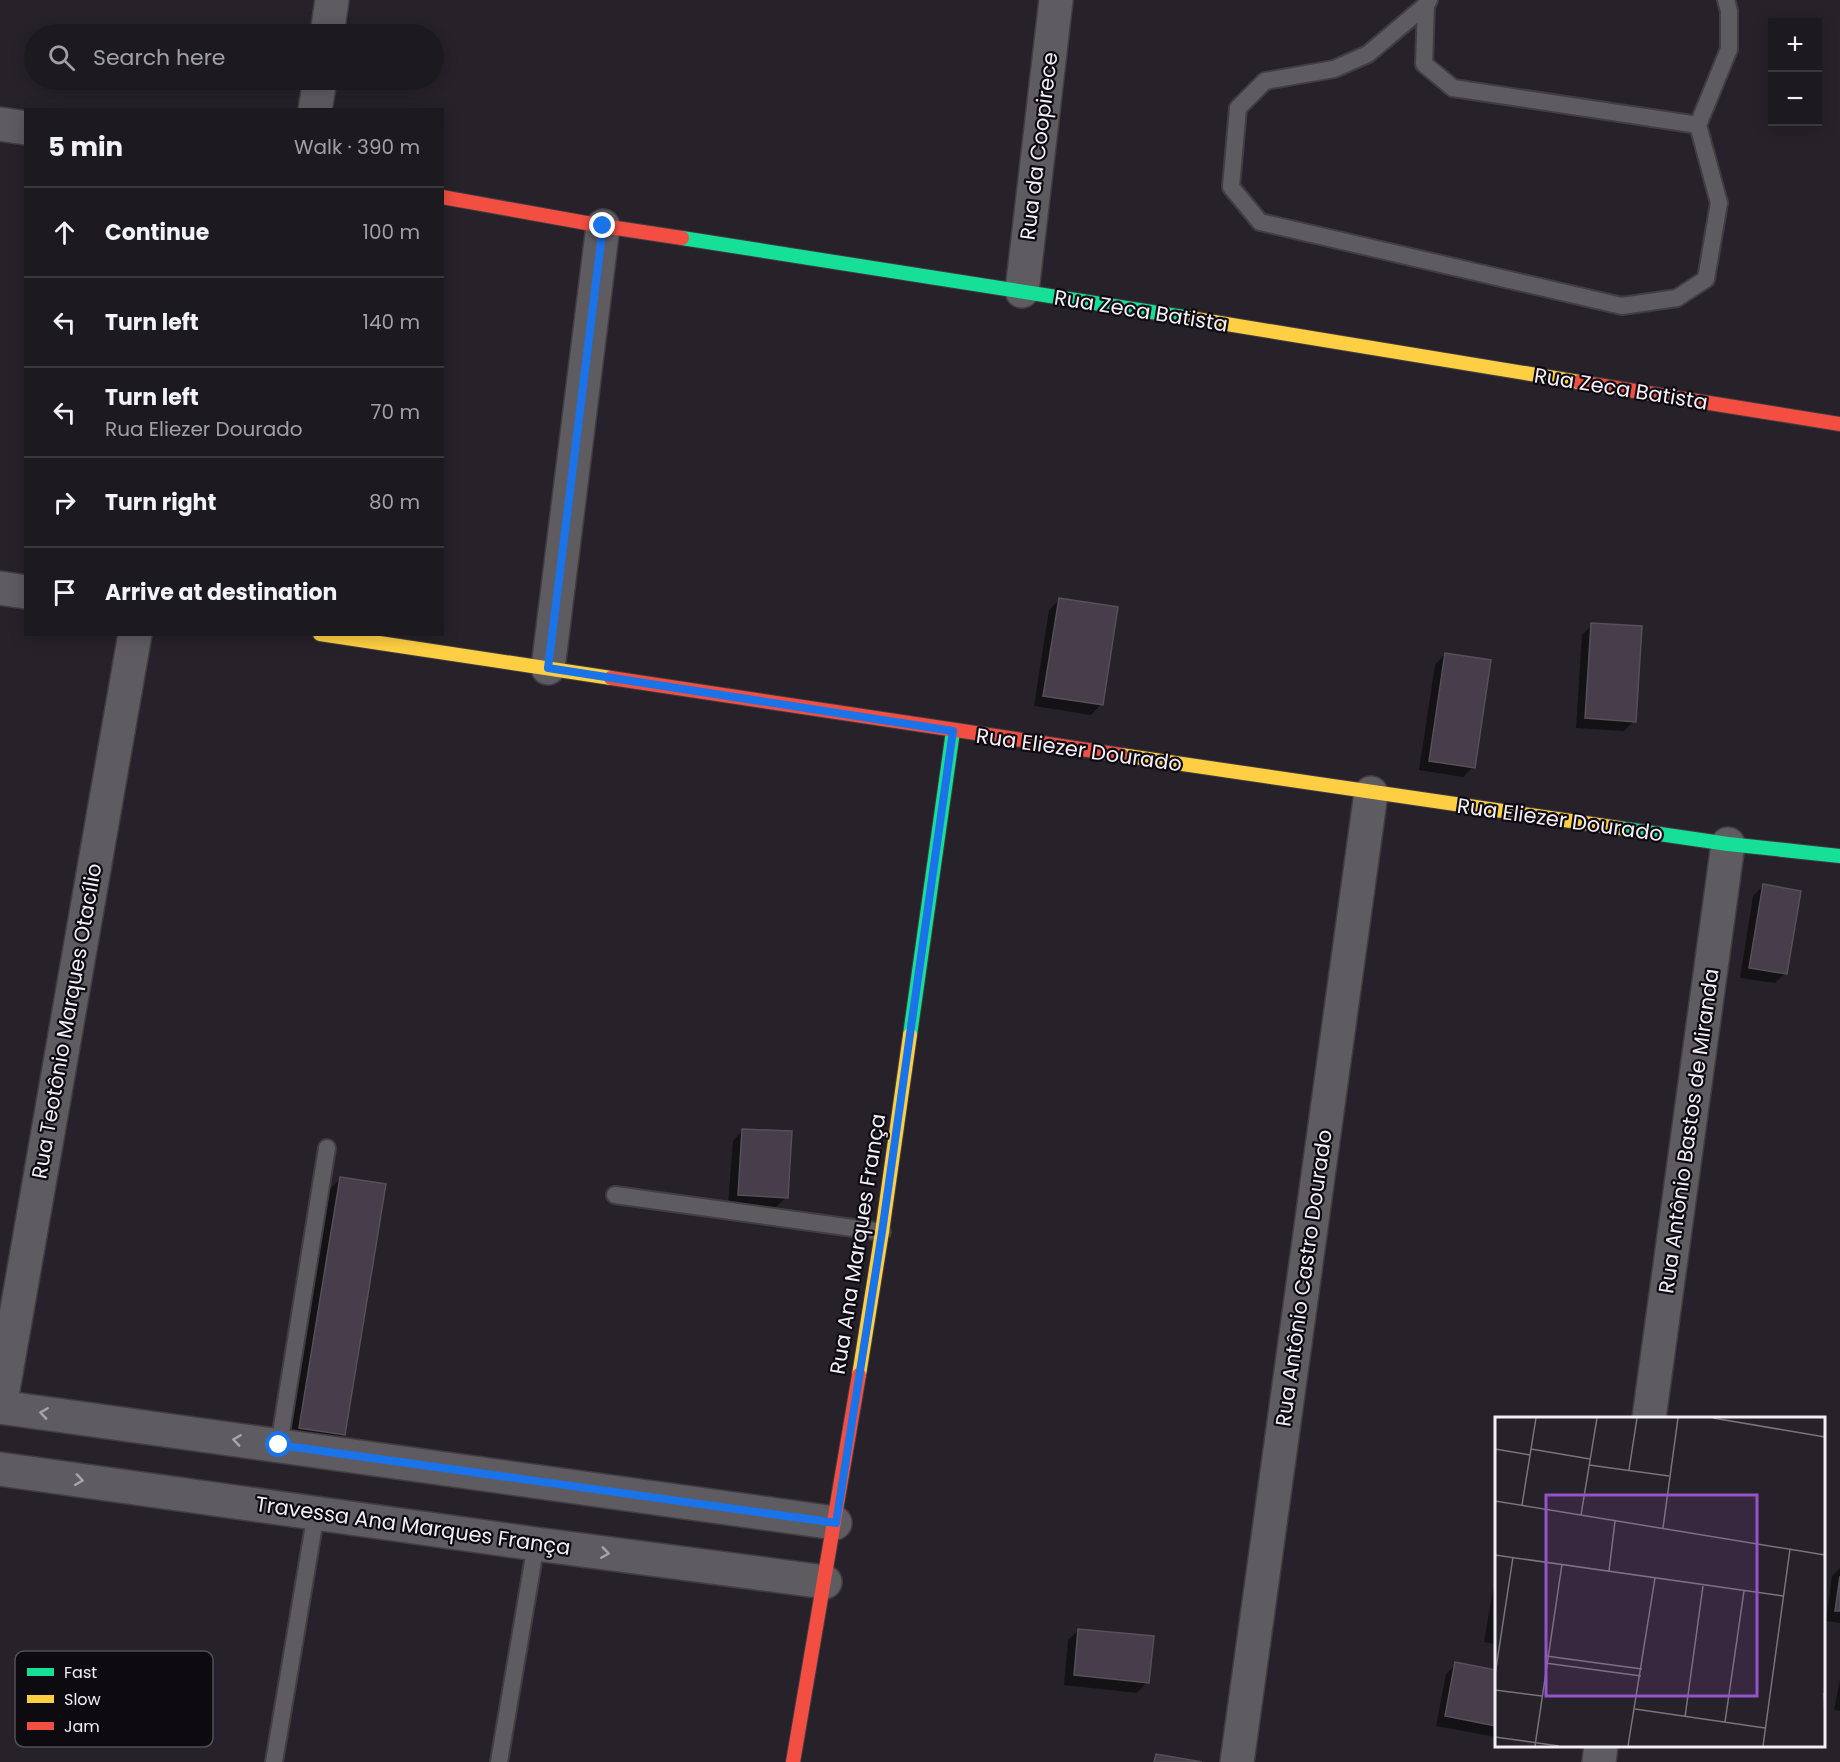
<!DOCTYPE html>
<meta charset="utf-8">
<style>
:root{--surface:#1d1a1f;--page:#2a272c;--text:#f1f3f6;--muted:#a0a1a4;--line:#3b383d}
body{margin:0;font-family:Poppins,sans-serif;background:var(--page);color:var(--text)}
.controls{position:absolute;right:18px;top:18px;display:grid;overflow:hidden;border-radius:0px;box-shadow:0 3px 15px #0003}
.controls button{width:54px;height:54px;display:grid;place-items:center;padding:0;border:0;border-bottom:2px solid var(--line);background:var(--surface);color:var(--text);font:30px sans-serif}
.stop{position:absolute;width:18px;height:18px;margin:-14px;border:4px solid #1a73e8;border-radius:50%;background:#fff}
.stop.end{background:#1a73e8;border-color:#fff;box-shadow:0 2px 6px #0008}
.list{margin:0;padding:0;list-style:none}
h2{display:flex;justify-content:space-between;align-items:center;height:78px;margin:0;padding:0 24px;font-size:26px}
h2 small{font-size:20px;font-weight:400;color:var(--muted)}
.list li{display:grid;grid-template-columns:39px 1fr auto;gap:18px;align-items:center;box-sizing:border-box;height:90px;padding:0 24px;border-top:2px solid var(--line)}
.list b{display:block;font-size:22px;white-space:nowrap}
.list p{margin:0;font-size:20px;white-space:nowrap;color:var(--muted)}
.list em{font-size:20px;font-style:normal;color:var(--muted)}
.icon{flex:none;width:33px;height:33px;fill:none;stroke:currentColor;stroke-width:2;stroke-linecap:round;stroke-linejoin:round}
.map{position:relative;flex:none;width:1840px;height:1762px;overflow:hidden}
.search{position:absolute;background:var(--surface);box-shadow:0 3px 15px #0003;left:24px;top:24px;width:420px;height:66px;display:flex;align-items:center;gap:15px;box-sizing:border-box;padding:0 21px;border-radius:33px;color:var(--muted);font-size:22px}
.panel{position:absolute;background:var(--surface);box-shadow:0 3px 15px #0003;left:24px;top:108px;width:420px;height:528px;border-radius:0px}
.map>svg:first-child{display:block}
.shadow{fill:#0007}
.building{fill:#473d4b;stroke:#555157;stroke-width:1.5}
.lines{fill:none;stroke-linecap:round;stroke-linejoin:round}
.lane-casing{stroke:#413d42;stroke-width:20}
.street-casing{stroke:#413d42;stroke-width:36}
.fast-casing{stroke:#413d42;stroke-width:16}
.slow-casing{stroke:#413d42;stroke-width:16}
.jam-casing{stroke:#413d42;stroke-width:16}
.lane{stroke:#5f5c61;stroke-width:16}
.street{stroke:#5f5c61;stroke-width:33}
.fast{stroke:#16e098;stroke-width:14}
.slow{stroke:#ffcf43;stroke-width:14}
.jam{stroke:#f24e42;stroke-width:14}
.oneway{stroke:#a9a5ac}
.route{stroke:#1a73e8;stroke-width:8}
.labels{text-anchor:middle;stroke-width:4.5;stroke-linejoin:round;paint-order:stroke}
.street-label{font-size:21px;fill:#f3eef6;stroke:#0e0b10}
.inset-road{fill:none;stroke:#79747b;stroke-width:1.5}
.view{fill:#9353ca;fill-opacity:0.15;stroke:#9353ca;stroke-width:3}
.inset-edge{fill:none;stroke:#f3eef6;stroke-width:3}
.key{fill:#0e0b10;stroke:#534f55;stroke-width:1.5}
.key-label{font-size:16px;fill:#f3eef6}
</style>
<div class="map">
<svg width="1840" height="1762" viewBox="0 0 1840 1762">
<rect width="100%" height="100%" fill="#272229"/>
<path class="shadow" d="M1060 599 1101 704 1091 715 1034 706 1049 610Z
M1592 625 1634 721 1624 731 1576 728 1582 635Z
M1445 654 1473 767 1463 777 1419 770 1435 665Z
M1763 886 1785 973 1775 983 1740 978 1753 896Z
M743 1130 786 1197 776 1207 728 1204 733 1141Z
M341 1178 343 1435 328 1450 285 1443 325 1194Z
M1840 1568V1623L1826 1621 1832 1576Z
M1496 1585V1644L1484 1642 1493 1589Z
M1079 1630 1147 1682 1137 1693 1064 1685 1068 1640Z
M1456 1664 1496 1671V1737L1436 1726 1446 1674Z
M1840 1679V1711L1834 1710Z"/>
<path class="building" d="M1059 598 1118 607 1103 705 1043 696Z
M1591 623 1642 626 1636 722 1585 718Z
M1445 653 1491 660 1475 768 1429 761Z
M1763 884 1801 891 1787 974 1749 968Z
M742 1129 792 1131 788 1198 738 1195Z
M340 1177 386 1184 345 1435 299 1428Z
M1840 1576V1611H1835Z
M1078 1629 1154 1636 1149 1683 1074 1675Z
M1455 1662 1496 1670V1726L1445 1716Z
M1156 1754 1202 1762H1154Z"/>
<g class="lines">
<g class="lane-casing">
<path id="lane" d="M1426 5 1424 64 1453 88 1698 125 1719 203 1706 279 1677 298 1622 306 1260 222 1231 187 1238 108 1265 81 1334 69 1368 54 1426 5 1429 0
M1698 125 1729 49V11L1726 0
M615 1195 882 1232
M279 1445 327 1148
M274 1762 316 1513
M499 1762 536 1544"/>
</g>
<g class="street-casing">
<path id="street" d="M327 34 332 0
M315 110 320 80
M0 124 26 128
M1022 291 1056 0
M0 588 26 592
M548 668 603 226
M0 1407 835 1523
M0 1407 135 634
M1649 1418 1728 844
M0 1469 536 1544 825 1582
M1237 1762 1371 793
M1599 1762 1601 1746"/>
</g>
<g class="fast-casing">
<path id="fast" d="M682 238 1190 318
M1619 828 1728 844 1840 856
M910 1035 953 731"/>
</g>
<g class="slow-casing">
<path id="slow" d="M1190 318 1579 382
M320 634 611 678
M1121 755 1619 828
M859 1375 882 1232 910 1035"/>
</g>
<g class="jam-casing">
<path id="jam" d="M442 197 603 226 682 238
M1579 382 1840 424
M611 678 1121 755
M793 1762 859 1375"/>
</g>
<use href="#lane" class="lane"/>
<use href="#street" class="street"/>
<use href="#fast" class="fast"/>
<use href="#slow" class="slow"/>
<use href="#jam" class="jam"/>
</g>
<defs><path id="oneway-chevron" d="M-2-3.5L2.5 0L-2 3.5" fill="none" stroke-width="1.6" stroke-linecap="round" stroke-linejoin="round" transform="scale(1.5)"/></defs>
<g class="oneway">
<use href="#oneway-chevron" transform="translate(44 1413) rotate(-172)"/>
<use href="#oneway-chevron" transform="translate(237 1440) rotate(-172)"/>
<use href="#oneway-chevron" transform="translate(79 1480) rotate(8)"/>
<use href="#oneway-chevron" transform="translate(605 1553) rotate(8)"/>
</g>
<g class="lines">
<path class="route" d="M279 1445 836 1523 882 1232 953 731 548 668 603 226"/>
</g>
<g class="labels">
<g class="street-label">
<text transform="translate(1039 146) rotate(-83)" y="7">Rua da Coopirece</text>
<text transform="translate(1141 311) rotate(9)" y="7">Rua Zeca Batista</text>
<text transform="translate(1621 389) rotate(9)" y="7">Rua Zeca Batista</text>
<text transform="translate(1079 750) rotate(8)" y="7">Rua Eliezer Dourado</text>
<text transform="translate(1560 820) rotate(8)" y="7">Rua Eliezer Dourado</text>
<text transform="translate(67 1021) rotate(-80)" y="7">Rua Teotônio Marques Otacílio</text>
<text transform="translate(1689 1131) rotate(-82)" y="7">Rua Antônio Bastos de Miranda</text>
<text transform="translate(858 1244) rotate(-81)" y="7">Rua Ana Marques França</text>
<text transform="translate(1304 1278) rotate(-82)" y="7">Rua Antônio Castro Dourado</text>
<text transform="translate(413 1526) rotate(8)" y="7">Travessa Ana Marques França</text>
</g>
</g>
<g transform="translate(1495 1417)">
<rect width="330" height="330" fill="#272229"/>
<path class="inset-road" d="M218 1 330 20M0 32 35 38M36 32 95 42M94 48 174 59M134 53 142 1M0 84 330 138M27 88 41 1M86 98 102 1M168 111 183 1M0 138 288 179M114 154 120 104M51 239 147 252M50 246 146 259M0 258 18 140M0 273 47 279M329 276 330 300M140 292 270 311M190 300 208 169M230 305 249 174M0 320 64 329M40 329 67 147M133 329 160 161M268 329 295 132"/>
<path class="view" d="M51 78H262V279H51Z"/>
<rect width="330" height="330" class="inset-edge"/>
</g>
<rect x="15" y="1651" width="198" height="96" rx="9" class="key"/>
<rect x="27" y="1668" width="27" height="8" fill="#16e098"/>
<rect x="27" y="1695" width="27" height="8" fill="#ffcf43"/>
<rect x="27" y="1722" width="27" height="8" fill="#f24e42"/>
<g class="key-label">
<text x="64" y="1678">Fast</text>
<text x="64" y="1705">Slow</text>
<text x="64" y="1732">Jam</text>
</g>
</svg>
<div class="controls">
<button>+</button>
<button>−</button>
</div>
<div class="stop" style="left:279px;top:1445px"></div>
<div class="stop end" style="left:603px;top:226px"></div>
<div class="search"><svg class="icon" aria-label="search" viewBox="0 0 24 24"><circle cx="10" cy="10" r="6"/><path d="M15 15l6 6"/></svg>Search here</div>
<section class="panel">
<h2>5 min<small>Walk · 390 m</small></h2>
<ul class="list">
<li><svg class="icon" aria-label="ahead" viewBox="0 0 24 24"><path d="M12 20V5M6 11l6-6 6 6"/></svg><div><b>Continue</b></div><em>100 m</em></li>
<li><svg class="icon" aria-label="left" viewBox="0 0 24 24"><path d="M17 20v-9H6M10 6l-5 5 5 5"/></svg><div><b>Turn left</b></div><em>140 m</em></li>
<li><svg class="icon" aria-label="left" viewBox="0 0 24 24"><path d="M17 20v-9H6M10 6l-5 5 5 5"/></svg><div><b>Turn left</b><p>Rua Eliezer Dourado</p></div><em>70 m</em></li>
<li><svg class="icon" aria-label="right" viewBox="0 0 24 24"><path d="M7 20v-9h11M14 6l5 5-5 5"/></svg><div><b>Turn right</b></div><em>80 m</em></li>
<li><svg class="icon" aria-label="arrive" viewBox="0 0 24 24"><path d="M6 21V4h12l-3 4 3 4H6"/></svg><div><b>Arrive at destination</b></div></li>
</ul>
</section>
</div>
